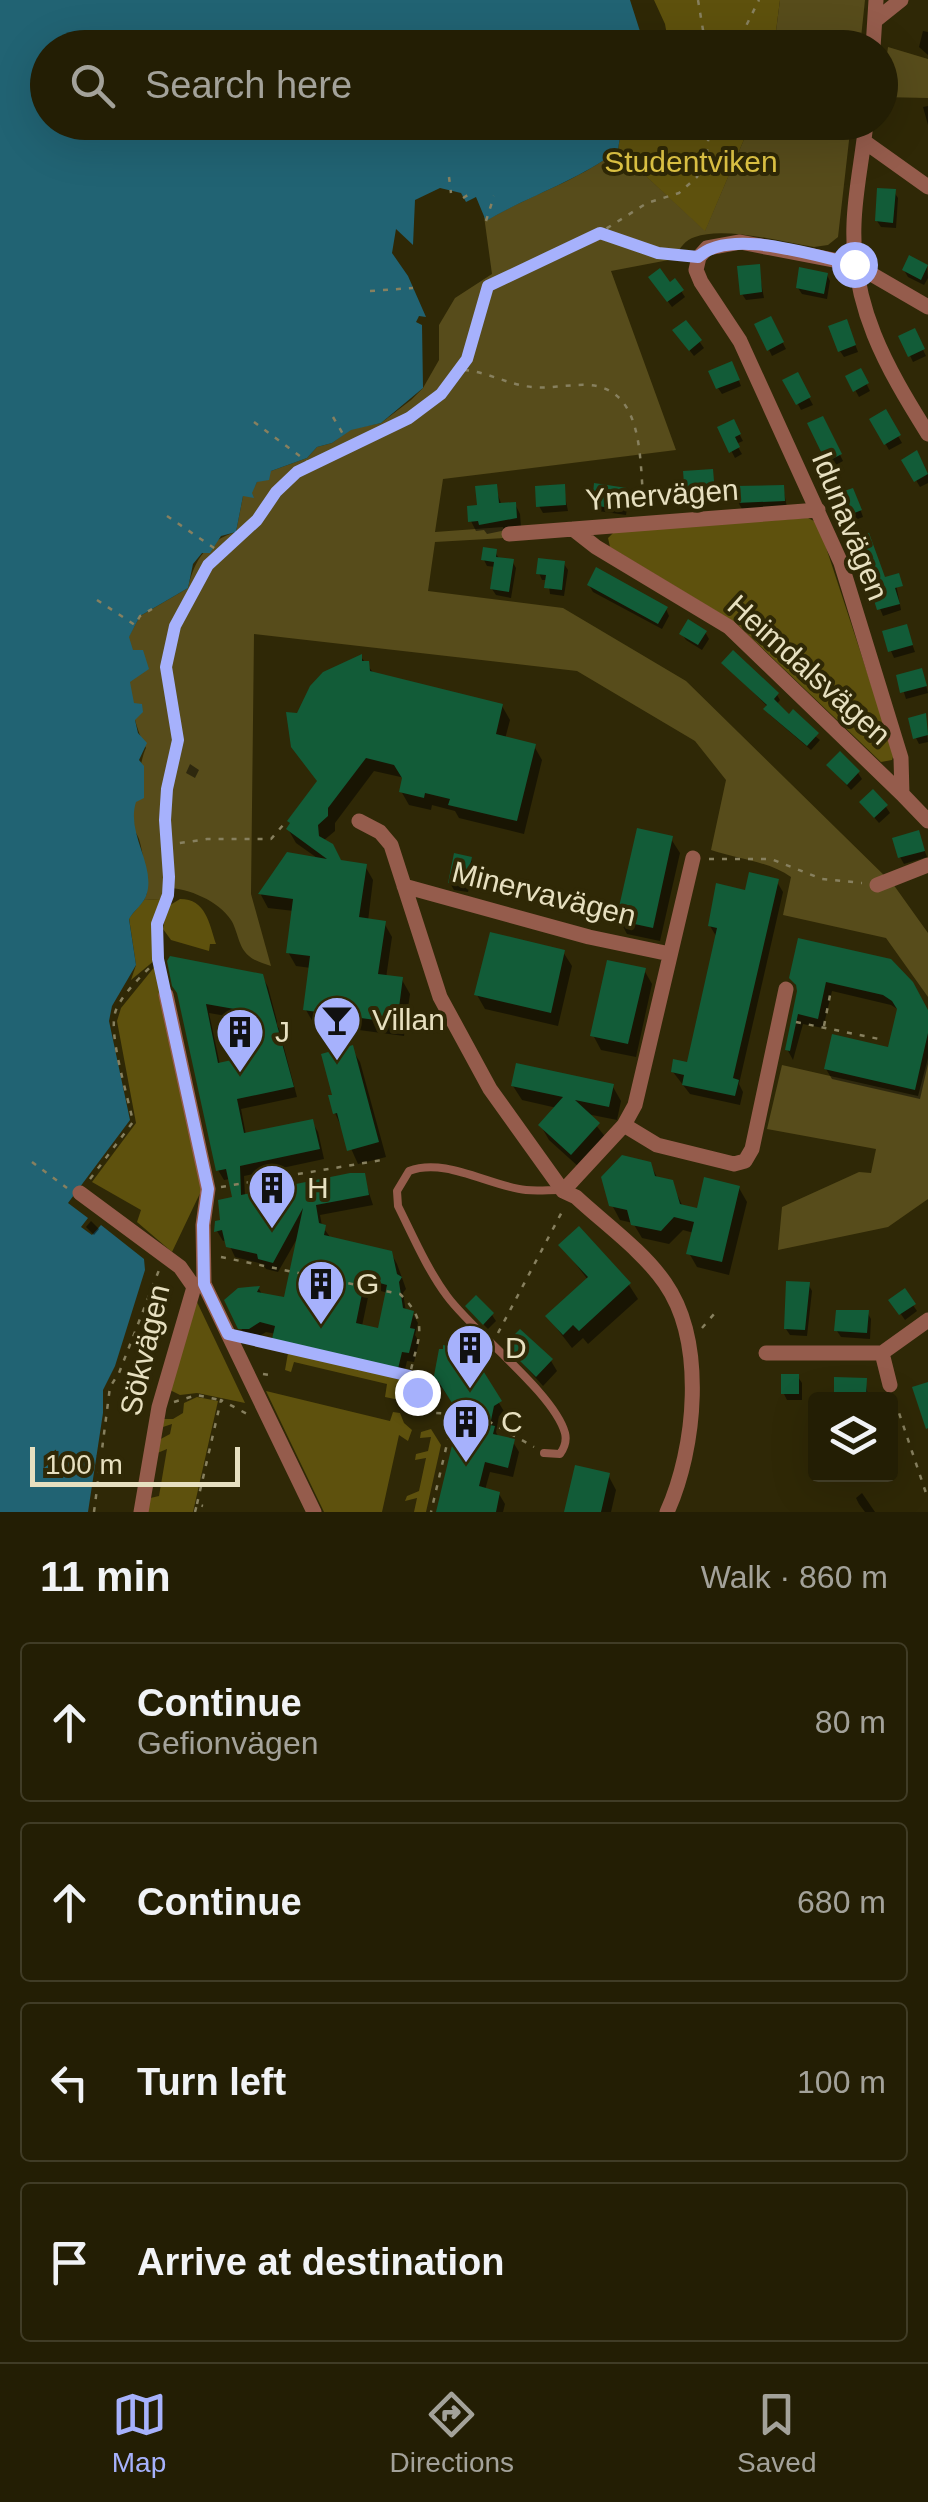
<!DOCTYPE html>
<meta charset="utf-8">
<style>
:root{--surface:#231e04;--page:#2f2b13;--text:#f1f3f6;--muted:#a3a29a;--line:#403c26;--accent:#a6b1fc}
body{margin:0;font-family:Arial,sans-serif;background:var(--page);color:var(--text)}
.controls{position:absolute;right:30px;bottom:30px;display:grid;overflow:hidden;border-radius:10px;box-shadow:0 10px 40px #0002}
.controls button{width:90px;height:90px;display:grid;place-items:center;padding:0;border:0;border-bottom:2px solid var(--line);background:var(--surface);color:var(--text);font:50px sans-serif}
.scale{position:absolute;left:30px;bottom:25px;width:210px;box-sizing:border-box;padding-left:10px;border:5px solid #e7e0c0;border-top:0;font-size:28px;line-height:35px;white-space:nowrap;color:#e7e0c0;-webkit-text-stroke:8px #2f2806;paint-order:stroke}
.stop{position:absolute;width:30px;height:30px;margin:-22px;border:8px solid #a6b1fc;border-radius:50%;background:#fff}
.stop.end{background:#a6b1fc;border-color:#fff;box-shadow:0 2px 10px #0008}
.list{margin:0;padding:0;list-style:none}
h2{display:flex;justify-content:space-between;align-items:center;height:130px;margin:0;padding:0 40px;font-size:42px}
h2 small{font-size:32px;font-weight:400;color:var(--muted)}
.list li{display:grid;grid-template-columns:65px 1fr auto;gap:30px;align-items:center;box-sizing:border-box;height:160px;margin:0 20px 20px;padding:0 20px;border:2px solid var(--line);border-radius:10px}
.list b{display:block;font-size:38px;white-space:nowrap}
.list p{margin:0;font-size:32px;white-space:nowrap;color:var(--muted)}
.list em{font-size:32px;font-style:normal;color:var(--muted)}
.icon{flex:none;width:55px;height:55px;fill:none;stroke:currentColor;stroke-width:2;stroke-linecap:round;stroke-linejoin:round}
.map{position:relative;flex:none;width:928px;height:1512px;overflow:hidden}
.search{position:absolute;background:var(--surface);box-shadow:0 10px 40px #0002;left:30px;right:30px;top:30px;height:110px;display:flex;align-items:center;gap:25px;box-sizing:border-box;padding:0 35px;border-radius:55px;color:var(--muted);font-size:38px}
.sheet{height:850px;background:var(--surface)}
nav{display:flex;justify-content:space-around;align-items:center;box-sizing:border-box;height:140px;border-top:2px solid var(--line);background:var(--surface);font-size:28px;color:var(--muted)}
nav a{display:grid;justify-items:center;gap:5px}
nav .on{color:var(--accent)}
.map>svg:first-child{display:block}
.green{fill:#5e510d}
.forest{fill:#574c1b}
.water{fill:#216373}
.shadow{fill:#0007;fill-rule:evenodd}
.building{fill:#125c38;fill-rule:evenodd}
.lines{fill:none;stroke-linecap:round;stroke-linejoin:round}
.path{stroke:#87805f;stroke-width:2.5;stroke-dasharray:5 8;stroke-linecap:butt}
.lane{stroke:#955c4c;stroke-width:8}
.street{stroke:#955c4c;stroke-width:15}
.route{stroke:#a6b1fc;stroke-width:12}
.labels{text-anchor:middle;stroke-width:8;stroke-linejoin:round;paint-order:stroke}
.park-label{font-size:30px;fill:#e0c545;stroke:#2f2806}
.street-label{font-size:30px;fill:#e7e0c0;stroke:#2f2806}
.poi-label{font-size:30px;fill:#e7e0c0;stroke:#2f2806;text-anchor:start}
</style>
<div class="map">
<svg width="928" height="1512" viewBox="0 0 928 1512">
<rect width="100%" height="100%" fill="#2f2806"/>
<path class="green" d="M654 0H780L774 47H669L665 24Z
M622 123H751L705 232 618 150Z
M808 518 818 523 894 754 892 760 881 762 736 623 610 547 608 538 615 531Z
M161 899 153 924 155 960 131 980 136 965 129 918 144 900Z
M180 899C206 899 209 923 216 944H210L209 951 171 940 163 929 167 907Z
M156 965 203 1187 172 1252 137 1222 141 1210 92 1182 136 1123 117 1021 121 1008Z
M197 1302 245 1403 197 1393 180 1395 168 1389Z
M288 1353 401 1378 410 1394 404 1401 385 1397 387 1384 294 1362 291 1372 285 1370Z
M266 1391 390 1421 393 1412 400 1413 404 1423 412 1430 408 1441 399 1435 382 1512H324Z
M197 1397 218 1401 193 1512H145L146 1499 159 1496 167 1449 155 1454 157 1441 170 1434 172 1424 160 1428 162 1419H173L183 1413 184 1403Z
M431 1429 441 1445 426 1512H414L417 1498 405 1501 407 1496 419 1491 426 1458 415 1460 416 1454 428 1451 431 1437 420 1438 421 1432Z"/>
<path class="forest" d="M780 0H865L860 47H774Z
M888 47 928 59V98L881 97Z
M751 123H851L838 237 828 245 814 247C782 242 724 226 695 237 684 240 679 250 674 259L611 271 676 450 443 479 435 532 503 527 505 538 435 542 428 591 563 608 686 681 893 884 928 933V997L886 938 783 915 791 877C769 861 737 859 711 850L726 780 695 741 577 671 254 634 251 894 271 966C263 963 254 961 249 956 238 947 238 931 231 920 219 901 188 888 167 888L161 899 144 900 147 893C145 876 144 855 139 839 136 831 134 832 132 825 130 818 141 756 146 748 135 728 129 700 130 677 131 662 134 652 128 638L140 616 188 588C194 560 207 541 236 532L243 496 251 493 257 482 271 471 307 458 317 447 332 443 351 429 381 423 411 400 423 388 439 360V325L455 298 492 274 484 216 487 220C530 195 578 181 618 150L705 231Z
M928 1058V1199L888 1227 778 1250 782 1207 859 1172 871 1173 876 1149 767 1129 782 1065 918 1096Z"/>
<path class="water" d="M0 0H630L645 47 48 48V122L622 123 618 150C578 181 530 195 486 221L476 197 466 202 461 193 440 188 415 200 413 245 396 229 392 253 408 276 426 317 419 316 416 322 422 325 423 388 381 423 351 430 332 443 317 447 307 458 271 471 269 480 257 482 252 493 254 498 243 496 236 532 221 536 210 553H202L193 564 188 588 140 616 129 637 133 650H143L149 669 130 682 134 703 142 704 143 712 135 720 138 733 147 743 139 760 144 766V798L136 802C126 833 155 864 147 893 145 903 134 910 129 919L136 965 112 1006 109 1021 130 1120 68 1203 88 1218 81 1227 92 1235 101 1225 144 1259 145 1270 115 1366 103 1390V1413L88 1512H0Z"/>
<path class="shadow" d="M923 31 928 32V55L919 47Z
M928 106V125L923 107Z
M894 192 898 198 896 228 881 227 877 221Z
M758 267 764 298 746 300 742 294Z
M927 267 928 278 924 285 908 277 904 270Z
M827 275 830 281 827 299 802 294 798 288Z
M655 284 670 285 681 291 685 297 672 307Z
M770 319 786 349 772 356 757 325Z
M686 323 704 348 694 356 679 337Z
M849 328 858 352 844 357 840 351Z
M914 331 926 356 913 362 901 337Z
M735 371 741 386 722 394 718 388Z
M860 371 870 391 859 397 848 377Z
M797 376 813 405 801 410 786 381Z
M885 413 902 443 889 450 872 420Z
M822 419 843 461 832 467 810 424Z
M733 422 743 441 736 444 742 454 735 458 720 429Z
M916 454 928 474V483L920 487 905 461Z
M712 472 717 499 691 501 688 495Z
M495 487 502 506 515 504 520 514 521 527 487 534 484 530 476 531 471 521Z
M563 487 568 511 543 513 539 506Z
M783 488 787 507 742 509 738 502Z
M625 490 629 497 626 515 598 511 594 505Z
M856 497 863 517 850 522 846 516Z
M853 542 885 580 896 584 901 610 883 616Z
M495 552 500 560 512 561 516 568 511 598 496 595 492 589 496 567 487 566 484 560Z
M564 564 568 570 564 596 550 594 548 580H542L539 573Z
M589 585 666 609 669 616 662 629 593 592Z
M906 627 915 652 894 658 891 651Z
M705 632 709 639 702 650 686 640 682 634Z
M361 657 375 675 502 706 510 720 505 739 534 746 542 760 524 834 459 818 455 811 432 805 431 810 409 805 401 791 405 778 374 771 335 823V831L323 841 341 863 365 866 373 880 368 921 384 923 392 937 386 978 402 980 410 994 404 1036 314 1024 306 1010 311 968 296 966 288 952 294 911 268 908 261 895 288 855 320 860 296 843 288 829 318 782 298 715Z
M724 663 777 695 780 700 776 705 820 740 811 750 770 715 766 709 768 707Z
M899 677H924L928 693 906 699Z
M925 716 928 742 919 744 916 738Z
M190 764 199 770 195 778 186 773Z
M829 766 858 773 862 779 851 790Z
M886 807 890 813 879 823 866 808Z
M918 833 927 857 904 864 900 857Z
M671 839 680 853 660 941 627 934 619 919Z
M470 859 474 865 468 892 454 890 450 883Z
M777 882 783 892 739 1084 743 1092 740 1105 690 1094 673 1072 689 1065 716 936 710 926 747 893Z
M800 941 928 1014V1064L920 1099 832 1079 826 1069 890 1050 899 1010 891 1005 832 991 823 1028 803 1024 793 1060 787 1049 798 989 792 978Z
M563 952 572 966 558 1026 485 1009 477 995Z
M644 970 652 984 636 1057 601 1050 593 1035Z
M262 976 268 987 297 1097 241 1109 246 1135 312 1122 318 1132 324 1159 244 1176 245 1196 363 1175 373 1205 320 1215 322 1226 330 1237 391 1253 397 1264 406 1289 403 1293 406 1312 412 1313 418 1323 415 1335 419 1342 414 1362 407 1361 403 1378 280 1349 276 1334 266 1332 255 1339H247L241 1328 239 1291 259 1289 263 1296 286 1300 298 1237 278 1272 266 1269 263 1264 235 1257 227 1240 223 1241 217 1231 235 1198 230 1179 224 1180 218 1170 180 994ZM209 1013 244 1019 253 1058 220 1065ZM370 1288 388 1293 380 1330 362 1326Z
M351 1048 360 1062 386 1157 358 1164 335 1113V1096Z
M513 1086 613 1087 621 1101 617 1120 587 1114 607 1139 580 1168 549 1140 541 1126 557 1108 522 1100Z
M650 1164 658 1179 671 1182 683 1207 699 1211 739 1188 747 1202 729 1275 697 1267 689 1253 694 1233 683 1230 669 1244 642 1238 633 1223 620 1220 612 1205Z
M91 1221 99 1229 94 1235 86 1227Z
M579 1230 629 1285 638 1299 588 1344 583 1338 572 1348 548 1317 588 1280 562 1246Z
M808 1284 812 1291 807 1336 790 1335 786 1329Z
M904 1292 917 1311 905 1320 892 1301Z
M867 1312 871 1319 870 1339 841 1337 837 1331Z
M472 1313 492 1315 496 1321 488 1329Z
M507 1346 551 1361 557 1371 543 1386Z
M466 1348 505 1413 499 1416 496 1432 499 1439 513 1442 519 1452 513 1477 490 1472 485 1490 499 1494 505 1504 503 1512H439L461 1420 456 1407 436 1380Z
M798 1377 802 1383V1400H787L784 1394Z
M865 1380 869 1400H839L837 1395Z
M608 1475 616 1490 611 1512H567Z
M862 1493 875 1512H865L859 1504 856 1498Z"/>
<path class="building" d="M877 188 896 189 893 223 875 221Z
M909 255 928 265 921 280 902 270Z
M760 264 762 292 740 295 737 266Z
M799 267 828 273 824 294 796 288Z
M660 268 670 282 675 278 684 290 667 302 648 277Z
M771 316 784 342 767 351 754 324Z
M847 319 856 345 838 352 828 326Z
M686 320 702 340 689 351 672 330Z
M915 328 925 349 908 357 898 336Z
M732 361 740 380 716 389 708 371Z
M861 368 869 383 853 392 845 376Z
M798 372 811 397 796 405 782 380Z
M886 409 901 435 884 445 869 419Z
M823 416 842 454 826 462 807 423Z
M734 419 741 434 735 437 740 447 729 453 717 427Z
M917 450 928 474 914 482 901 460Z
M713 469 715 493 685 496 683 471Z
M594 483 627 488 623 510 592 505Z
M497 484 499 503 516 502 517 518 479 525 478 521 468 522 467 506 477 505 475 486Z
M565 484 566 505 536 507 535 486Z
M784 485 785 501 736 503 735 486Z
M853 488 862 510 844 517 835 494Z
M869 533 885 577 899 573 903 586 895 588 900 604 877 610 860 555 856 557 850 540Z
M483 547 497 549 496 557 514 559 509 592 490 589 494 562 481 560Z
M538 558 565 561 562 590 544 588 546 575 536 574Z
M596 567 668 607 658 624 587 585Z
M688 619 707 631 698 645 679 634Z
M907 624 913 645 888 652 882 631Z
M733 650 779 693 774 699 789 714 793 709 819 733 807 746 763 709 767 705 721 663Z
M362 654V661H369L370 671 503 704 496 734 536 744 517 821 448 805 450 799 425 793 424 798 399 792 402 778 394 765 366 758 328 808V816L318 825 319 836 333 844 341 860 367 864 359 917 386 921 378 974 403 977 397 1023 303 1010 310 956 286 953 293 899 258 894 287 852 327 859 286 829 290 823 287 821 317 781 291 747 286 712 297 713 310 686 323 672Z
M922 668 927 686 900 693 896 675Z
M926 713 928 735 913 739 908 718Z
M840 751 860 771 847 785 826 765Z
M873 789 888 805 874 818 859 802Z
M637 828 673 836 653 928 616 920Z
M919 830 925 851 898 858 892 838Z
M454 853 472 857 465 887 448 883Z
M749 872 779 879 733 1078 739 1080 735 1096 682 1085 684 1075 671 1072 673 1059 687 1062 717 928 708 926 716 883 745 890Z
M490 932 565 950 551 1013 474 995Z
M798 938 891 959 913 982 928 1010V1033L915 1090 824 1069 832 1034 888 1047 897 1009 892 1001 883 995 826 982 818 1019 798 1014 790 1051 785 1050 797 991 796 985 789 978Z
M170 956 263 974 294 1087 237 1099 244 1133 313 1119 320 1149 240 1166 241 1195 350 1173H365L369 1195 316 1205 319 1223 326 1225 324 1235 392 1251 397 1274 402 1277 399 1282 403 1308 414 1311 410 1328 415 1329 409 1353 402 1352 398 1369 272 1339 275 1326 260 1322 249 1329H238L224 1300 238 1288 260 1286 257 1292 284 1297 303 1208 273 1263 258 1259 257 1254 226 1247 222 1230 214 1232 215 1221 220 1220 218 1200 232 1197 226 1169 216 1171 177 993 172 986 167 961ZM206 1004 240 1010 250 1056 218 1063ZM365 1279 387 1285 378 1328 356 1323Z
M607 960 646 968 628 1044 590 1036Z
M353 1045 379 1142 347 1151 337 1113 333 1114 328 1095H332L321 1054Z
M516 1063 614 1084 609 1107 575 1100 600 1123 571 1155 538 1125 563 1097 511 1086Z
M622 1155 651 1162 655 1176 673 1180 680 1204 697 1208 704 1177 740 1186 722 1262 686 1254 694 1222 674 1217 661 1231 631 1225 627 1210 609 1206 601 1177Z
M579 1226 631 1283 579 1331 573 1325 563 1335 545 1316 588 1277 558 1245Z
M786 1281 810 1282 805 1330 784 1329Z
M905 1288 916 1304 899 1315 888 1300Z
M476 1295 494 1313 483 1325 465 1306Z
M836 1310H869L867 1333 834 1331Z
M520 1329 553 1359 536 1377 504 1345Z
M443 1345 461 1349 467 1345 502 1401 494 1406 490 1425 495 1426 493 1434 515 1439 508 1468 485 1462 479 1486 500 1492 496 1512H436L460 1412 453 1410 454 1406 438 1381H433L439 1349H443Z
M781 1374H799V1394H781Z
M834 1377 867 1378 866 1396H834Z
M928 1382V1428L926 1429 912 1387Z
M575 1465 610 1473 601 1512H564Z"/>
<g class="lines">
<path class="path" d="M698 0 706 48
M735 48 759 0
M449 177 451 193
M463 198 471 193
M486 221 494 196
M600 233 658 253 682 256
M370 291 413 288
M464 370C488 372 509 385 532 387 551 389 569 384 588 385 646 388 639 464 644 507
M333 417 343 434
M254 422 312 465
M167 516 220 552
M97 600 135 625 140 616 152 609
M167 845 207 839H271L284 824 287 826
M709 859H771L822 879 862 883
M164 981 157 924 168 895 165 820 167 789 178 740 166 667 175 626 208 565 257 520 276 492 297 472 409 418 441 394 467 359 488 287 546 257 585 242 647 203 679 193 697 177 707 151 710 122
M796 1022 884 1040
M824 1026 831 990
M32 1162 67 1188
M90 1179 133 1122C128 1096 107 1032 116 1010 124 991 144 974 158 959
M221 1187 382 1160
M221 1257 400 1294C430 1323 418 1337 410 1374
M702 1328 714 1314
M498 1333 564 1208
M246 1339 410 1376 421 1412 454 1414 431 1512
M479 1365 490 1357
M263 1374 275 1376
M895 1401 928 1499
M174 1402 197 1395 220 1400
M455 1414 479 1420
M488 1421 534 1447
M197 1504 221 1400 249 1415
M94 1512 110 1387 119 1373 159 1270
M195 1512 197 1504 203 1506"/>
<path class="lane" d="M544 1453 560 1454C565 1447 567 1441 565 1433 554 1393 474 1333 447 1296 427 1269 413 1236 398 1206L397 1191 409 1171C445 1157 489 1186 526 1190 537 1191 548 1190 559 1190"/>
<path class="street" d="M876 20 901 0
M873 48 876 0
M866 122C863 156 855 190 854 224 851 306 886 367 928 434
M865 142 928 187
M928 307 854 264 740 242 707 248 699 257 696 270 701 282 740 341 841 563 901 758 902 794 928 821
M573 529 596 547 729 627 902 794
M509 534 818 510
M359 821 380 832 391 845 440 997 490 1089 563 1191 576 1197C605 1224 642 1250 665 1283 706 1342 696 1448 667 1512
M877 885 928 865
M404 886 589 937 670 954
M166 995 208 1189 203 1225 204 1284
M624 1125 657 1145 734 1164 745 1161 752 1149 786 989
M563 1191 624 1125 635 1105 693 858
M80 1193 180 1267 194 1287 159 1407 141 1512
M196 1287 204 1284 314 1512
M766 1353H882L928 1320
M882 1353 890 1385"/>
</g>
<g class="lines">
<path class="route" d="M417 1392 410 1376 228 1334 204 1284 203 1225 208 1189 158 959 157 924 168 895 169 877 165 820 167 789 178 740 166 667 175 626 208 565 257 520 276 492 297 472 409 418 441 394 467 359 488 286 600 233 658 253 698 257C730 227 814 256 854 264"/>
</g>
<defs>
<g id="bar-pin" transform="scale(2.5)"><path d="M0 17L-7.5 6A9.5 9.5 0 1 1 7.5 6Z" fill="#a6b1fc" stroke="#2f2806"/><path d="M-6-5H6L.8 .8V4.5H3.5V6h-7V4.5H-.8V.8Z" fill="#111"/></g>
<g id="building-pin" transform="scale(2.5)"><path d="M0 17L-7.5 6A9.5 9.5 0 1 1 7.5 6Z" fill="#a6b1fc" stroke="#2f2806"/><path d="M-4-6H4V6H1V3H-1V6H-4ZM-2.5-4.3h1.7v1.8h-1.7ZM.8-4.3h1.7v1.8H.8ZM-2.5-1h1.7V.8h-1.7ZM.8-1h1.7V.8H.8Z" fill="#111"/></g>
</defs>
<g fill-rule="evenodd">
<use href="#bar-pin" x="337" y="1020"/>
<use href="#building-pin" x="240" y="1032"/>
<use href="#building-pin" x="272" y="1188"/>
<use href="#building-pin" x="321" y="1284"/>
<use href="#building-pin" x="470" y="1348"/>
<use href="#building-pin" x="466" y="1422"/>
</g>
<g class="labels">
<g class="park-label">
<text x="691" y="172">Studentviken</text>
</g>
<g class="street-label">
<text transform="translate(662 495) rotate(-4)" y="10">Ymervägen</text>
<text transform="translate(850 526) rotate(68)" y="10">Idunavägen</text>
<text transform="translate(809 670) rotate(42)" y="10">Heimdalsvägen</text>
<text transform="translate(544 894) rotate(14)" y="10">Minervavägen</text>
<text transform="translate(145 1350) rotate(-77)" y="10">Sökvägen</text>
</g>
<g class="poi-label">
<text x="372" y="1030">Villan</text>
<text x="275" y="1042">J</text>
<text x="307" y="1198">H</text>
<text x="356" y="1294">G</text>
<text x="505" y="1358">D</text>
<text x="501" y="1432">C</text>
</g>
</g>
</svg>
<div class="controls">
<button><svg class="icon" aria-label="layers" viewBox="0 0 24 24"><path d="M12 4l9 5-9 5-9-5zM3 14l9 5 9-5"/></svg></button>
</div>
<div class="scale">100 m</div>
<div class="stop" style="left:854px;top:264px"></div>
<div class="stop end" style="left:417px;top:1392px"></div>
<div class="search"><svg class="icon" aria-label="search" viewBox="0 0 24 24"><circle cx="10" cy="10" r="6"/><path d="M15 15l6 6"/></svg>Search here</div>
</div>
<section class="sheet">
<h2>11 min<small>Walk · 860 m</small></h2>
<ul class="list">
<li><svg class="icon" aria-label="ahead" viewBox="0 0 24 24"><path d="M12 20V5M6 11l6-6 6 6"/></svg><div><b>Continue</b><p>Gefionvägen</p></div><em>80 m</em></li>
<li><svg class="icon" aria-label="ahead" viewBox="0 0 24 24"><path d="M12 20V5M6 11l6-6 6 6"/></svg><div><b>Continue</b></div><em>680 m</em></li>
<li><svg class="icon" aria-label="left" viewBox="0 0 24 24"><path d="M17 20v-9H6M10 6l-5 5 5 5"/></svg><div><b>Turn left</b></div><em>100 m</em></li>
<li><svg class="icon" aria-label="arrive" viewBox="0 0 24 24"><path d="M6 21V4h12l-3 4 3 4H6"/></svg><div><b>Arrive at destination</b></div></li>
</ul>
</section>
<nav>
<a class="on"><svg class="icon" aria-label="map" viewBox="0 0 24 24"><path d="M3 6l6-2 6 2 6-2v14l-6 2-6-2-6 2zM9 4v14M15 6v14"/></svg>Map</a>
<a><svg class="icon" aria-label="directions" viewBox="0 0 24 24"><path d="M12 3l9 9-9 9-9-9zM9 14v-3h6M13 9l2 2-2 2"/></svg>Directions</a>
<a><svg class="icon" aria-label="saved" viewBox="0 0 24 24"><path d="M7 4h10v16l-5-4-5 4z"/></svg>Saved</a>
</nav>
